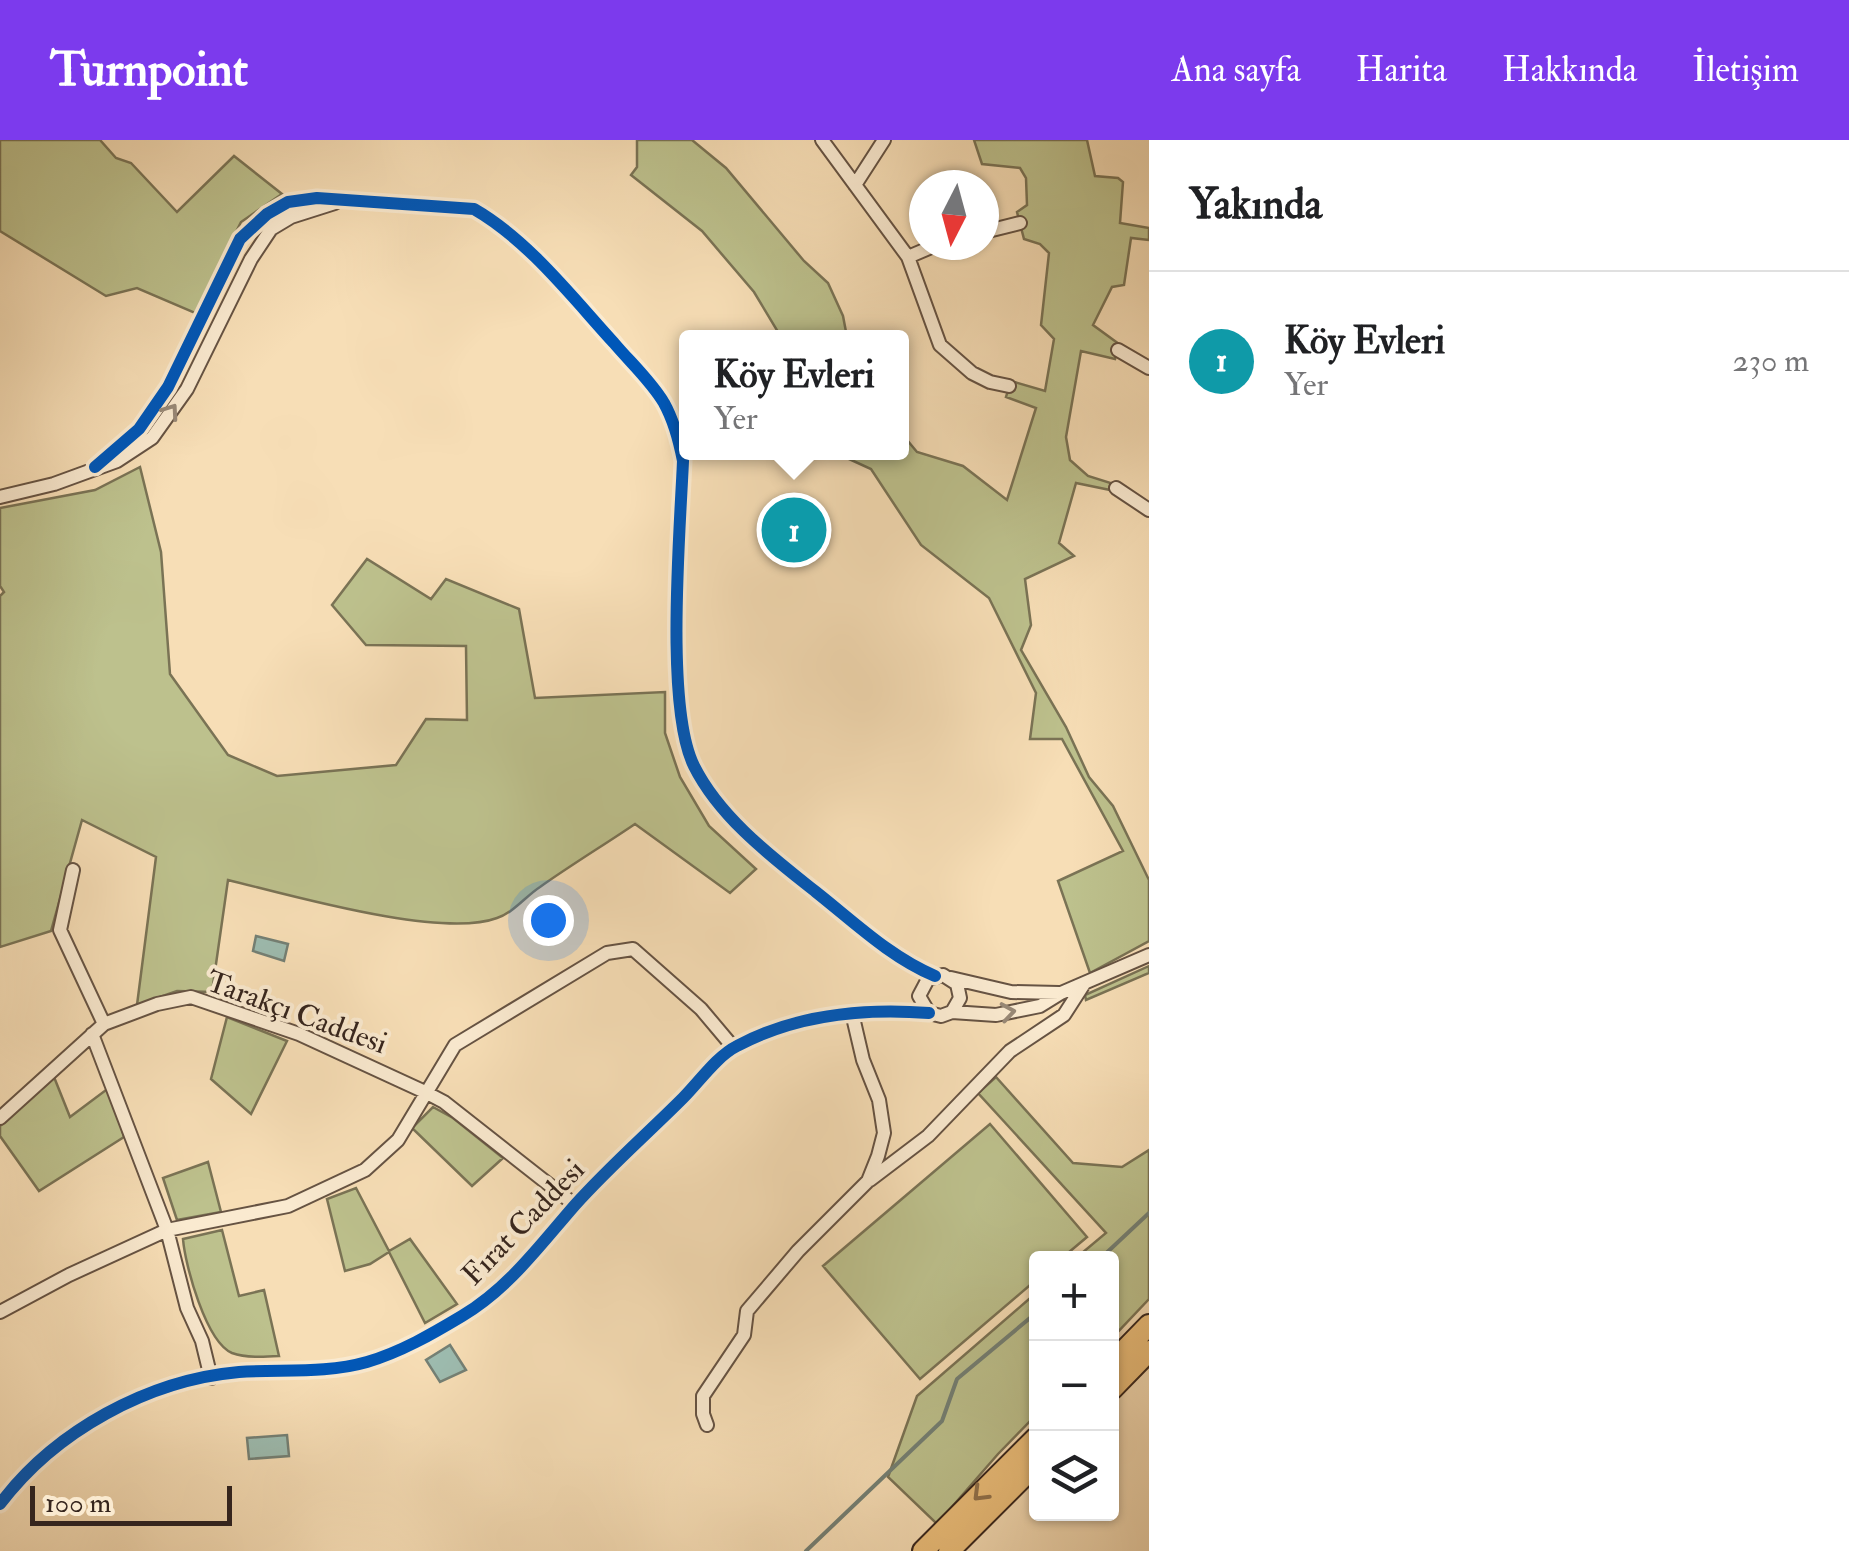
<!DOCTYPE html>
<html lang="tr">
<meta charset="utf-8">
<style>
:root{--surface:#fff;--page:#f2f2f2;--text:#202124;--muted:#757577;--line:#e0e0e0;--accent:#7c3aed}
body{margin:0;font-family:"IM FELL Double Pica",serif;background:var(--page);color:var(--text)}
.controls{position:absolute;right:30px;bottom:30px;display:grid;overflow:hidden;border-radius:10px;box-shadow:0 2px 8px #0004}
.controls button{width:90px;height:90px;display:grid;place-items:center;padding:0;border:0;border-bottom:2px solid var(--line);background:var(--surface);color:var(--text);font:50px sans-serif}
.compass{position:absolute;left:909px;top:30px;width:90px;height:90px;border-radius:50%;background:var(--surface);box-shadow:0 2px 8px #0004;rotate:186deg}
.scale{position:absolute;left:30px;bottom:25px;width:202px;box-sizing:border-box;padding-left:10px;border:5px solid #36251d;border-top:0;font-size:28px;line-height:35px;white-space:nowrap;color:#36251d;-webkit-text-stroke:8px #faead0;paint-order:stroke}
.you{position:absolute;left:548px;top:780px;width:35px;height:35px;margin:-25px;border:8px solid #fff;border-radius:50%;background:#1a73e8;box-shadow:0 0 0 15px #1a73e833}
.badge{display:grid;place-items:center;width:65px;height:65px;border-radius:50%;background:var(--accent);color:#fff;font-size:32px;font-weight:700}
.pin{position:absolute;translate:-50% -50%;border:5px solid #fff;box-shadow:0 2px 10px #0006}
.popup{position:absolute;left:679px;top:190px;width:230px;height:130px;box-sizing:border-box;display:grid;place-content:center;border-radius:10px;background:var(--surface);filter:drop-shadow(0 2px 8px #0005);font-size:32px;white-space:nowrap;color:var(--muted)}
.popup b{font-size:38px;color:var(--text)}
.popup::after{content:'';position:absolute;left:50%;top:100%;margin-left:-20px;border:20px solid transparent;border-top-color:var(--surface)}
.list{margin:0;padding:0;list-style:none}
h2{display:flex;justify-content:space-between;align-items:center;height:130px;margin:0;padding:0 40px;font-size:42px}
h2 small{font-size:32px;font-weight:400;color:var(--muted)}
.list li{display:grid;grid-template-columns:65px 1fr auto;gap:30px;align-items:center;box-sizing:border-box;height:180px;padding:0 40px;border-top:2px solid var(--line)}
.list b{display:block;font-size:38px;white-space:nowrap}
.list p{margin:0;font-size:32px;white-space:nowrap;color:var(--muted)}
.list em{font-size:32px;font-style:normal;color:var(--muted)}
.icon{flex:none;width:55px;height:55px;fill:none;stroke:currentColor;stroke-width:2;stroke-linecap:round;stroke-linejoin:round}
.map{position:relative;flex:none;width:1149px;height:1411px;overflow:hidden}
header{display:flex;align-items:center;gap:60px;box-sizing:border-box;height:140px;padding:0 50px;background:var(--accent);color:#fff}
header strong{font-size:48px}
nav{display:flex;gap:55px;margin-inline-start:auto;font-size:35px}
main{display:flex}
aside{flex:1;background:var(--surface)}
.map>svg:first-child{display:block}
.green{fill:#bdc18d;stroke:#7a7355;stroke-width:2.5}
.water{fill:#9dbcb0;stroke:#748075;stroke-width:2.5}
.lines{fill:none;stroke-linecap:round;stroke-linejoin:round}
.stream{stroke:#748075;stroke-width:4}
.minor-casing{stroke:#665343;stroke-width:16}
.primary-casing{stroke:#36251d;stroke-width:24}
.minor{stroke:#faead0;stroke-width:12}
.primary{stroke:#ecbf7b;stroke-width:20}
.cycleway-casing{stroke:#faead0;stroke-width:19}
.cycleway{stroke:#0057b8;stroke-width:12}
.oneway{stroke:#988876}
.oneway2{stroke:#91724c}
.labels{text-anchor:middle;stroke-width:8;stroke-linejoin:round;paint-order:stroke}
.street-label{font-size:30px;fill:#36251d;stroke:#faead0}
</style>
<header>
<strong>Turnpoint</strong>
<nav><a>Ana sayfa</a><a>Harita</a><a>Hakkında</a><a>İletişim</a></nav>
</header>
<main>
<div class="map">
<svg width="1149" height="1411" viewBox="0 0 1149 1411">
<rect width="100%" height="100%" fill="#f7deb6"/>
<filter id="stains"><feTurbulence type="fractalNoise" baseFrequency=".002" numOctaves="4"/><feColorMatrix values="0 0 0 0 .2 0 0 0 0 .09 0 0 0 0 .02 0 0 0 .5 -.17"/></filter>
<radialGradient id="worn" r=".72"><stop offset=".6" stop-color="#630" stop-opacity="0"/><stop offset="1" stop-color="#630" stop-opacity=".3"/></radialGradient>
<path class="green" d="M0 0H100L116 18 131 23 177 72 234 16 282 54 241 82 195 173 137 148 106 156 0 91Z
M637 0H692L726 28 804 121 828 143 843 176 847 197H781L754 152 702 91 631 35 637 27Z
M974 0H1087L1095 36 1118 38 1123 42 1120 83 1149 88V100L1131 98 1124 145 1112 147 1093 185 1119 204 1115 219 1081 211 1066 297 1070 320 1088 336 1117 345 1115 351 1076 343 1059 403 1074 416 1025 439 1031 485 1021 510 1066 587 1089 637 1113 666 1149 740V801L1090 833 1058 741 1123 711 1062 599H1030L1036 553 989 458 921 405 871 329 836 313 902 312V294L917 312 963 326 1007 360 1036 268 1006 257 1011 241 1045 251 1054 199 1041 185 1049 113 1040 104 1024 99 1017 72 1027 65 1026 38 1020 28 982 24Z
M140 327 161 412 170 534 228 615 277 636 396 625 426 579 467 580 466 506 366 505 332 465 367 419 431 459 446 439 519 469 535 558 665 552V593L680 637 709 686 756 729 730 753 635 684C604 705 571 725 540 747 526 756 513 773 497 778 441 799 290 755 228 740L212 852 177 851 137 865 156 717 82 680 51 791 0 807V456L4 452 0 446V368L95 350Z
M1149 826V833L1086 860 1085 855Z
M227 877 287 901 251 974 211 939Z
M54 937 70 977 110 947 124 997 39 1051 0 996V986Z
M996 937 1073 1023 1122 1027 1149 1010V1159L1112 1198V1118H1076L1106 1093 978 953Z
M433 967 453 978 503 1018 472 1046 412 988Z
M990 984 1087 1097 1062 1118H1036V1140L920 1239 823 1126Z
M208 1022 221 1072 177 1080 163 1038Z
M356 1048 389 1111 410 1099 457 1164 425 1183 389 1112 370 1124 345 1131 327 1059Z
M222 1090 239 1156 264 1150 279 1216C264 1217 246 1218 232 1213 206 1202 185 1125 183 1099Z
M1036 1153V1275L998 1314 937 1384 888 1337 917 1256Z"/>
<path class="water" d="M256 796 288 804 284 821 253 811Z
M450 1205 466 1230 440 1242 426 1220Z
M287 1295 289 1316 249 1319 247 1298Z"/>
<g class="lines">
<path class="stream" d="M1101 1118 1149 1073
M806 1411 942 1281 957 1239 1036 1173"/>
<g class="minor-casing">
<path id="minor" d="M822 0 908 117 940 205 972 233 990 242 1009 246
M855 45 884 0
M984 92 1020 83
M908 117 936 105
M1118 210 1149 228
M95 327 139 289 168 247 240 99 267 74 288 62 317 58 474 69C528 100 572 157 614 203 630 222 651 241 664 263 674 281 679 300 683 321 680 391 665 568 694 626 720 678 772 717 816 752 854 782 890 817 935 836
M1116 348 1149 370
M0 357 54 344 117 321 152 298 187 249 251 119 271 89 291 77 335 63
M73 730 60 790 104 884
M951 838 1011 852 1059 853
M952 872 960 858 957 844 943 835 928 839 919 856 929 873 941 876 952 872 996 875 1040 866 1061 853 1149 815
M92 894 167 1090 187 1168 202 1201 211 1238
M0 978 104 884 157 864 191 857 299 894 425 952 444 962 575 1065
M870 1040 928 996 1010 911 1064 875 1084 844
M0 1172 69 1135 167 1090 288 1066 365 1030 398 1000 455 905 607 813 633 809 701 869 733 907
M707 1285 703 1274V1256L744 1195 747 1171 798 1111 868 1041 878 1016 884 993 879 960 863 920 852 873
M0 1364C55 1291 148 1240 239 1232 282 1229 325 1234 367 1222 401 1212 432 1194 462 1176 509 1148 540 1105 575 1065 609 1027 647 994 683 958 699 942 717 916 737 906 795 875 864 868 929 873"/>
</g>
<g class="primary-casing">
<path id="primary" d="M1112 1223 1149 1185
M1112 1249 1149 1211
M923 1411 1036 1298
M949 1411 1036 1324"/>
</g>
<use href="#minor" class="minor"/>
<use href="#primary" class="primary"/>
<g class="cycleway-casing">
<path id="cycleway" d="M95 327 139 289 168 247 240 99 267 74 288 62 317 58 474 69C528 100 572 157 614 203 630 222 651 241 664 263 674 281 679 300 683 321 680 391 665 568 694 626 720 678 772 717 816 752 854 782 890 817 935 836
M0 1364C55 1291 148 1240 239 1232 282 1229 325 1234 367 1222 401 1212 432 1194 462 1176 509 1148 540 1105 575 1065 609 1027 647 994 683 958 699 942 717 916 737 906 795 875 864 868 929 873"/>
</g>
<use href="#cycleway" class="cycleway"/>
</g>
<defs><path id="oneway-chevron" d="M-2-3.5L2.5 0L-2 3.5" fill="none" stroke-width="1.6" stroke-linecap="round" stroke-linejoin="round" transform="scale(2.5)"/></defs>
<g class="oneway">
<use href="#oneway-chevron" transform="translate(171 271) rotate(-55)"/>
<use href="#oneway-chevron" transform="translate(1008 872) rotate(-9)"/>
</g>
<use class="oneway2" href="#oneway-chevron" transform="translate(980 1354) rotate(135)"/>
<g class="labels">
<g class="street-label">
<text transform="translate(297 872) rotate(20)" y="10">Tarakçı Caddesi</text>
<text transform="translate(523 1082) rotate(-46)" y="10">Fırat Caddesi</text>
</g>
</g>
<rect width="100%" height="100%" filter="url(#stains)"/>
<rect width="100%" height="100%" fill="url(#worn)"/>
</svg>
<div class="controls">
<button>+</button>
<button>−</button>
<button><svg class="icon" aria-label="layers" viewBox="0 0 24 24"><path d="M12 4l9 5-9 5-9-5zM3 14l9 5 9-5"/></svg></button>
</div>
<svg class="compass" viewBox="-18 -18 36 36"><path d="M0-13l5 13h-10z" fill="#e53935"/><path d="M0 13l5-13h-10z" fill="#757577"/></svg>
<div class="scale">100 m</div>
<div class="you"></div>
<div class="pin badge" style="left:794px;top:390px;background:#0f9aa8">1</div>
<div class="popup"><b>Köy Evleri</b>Yer</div>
</div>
<aside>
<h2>Yakında<small></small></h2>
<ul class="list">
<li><span class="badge" style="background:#0f9aa8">1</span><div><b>Köy Evleri</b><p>Yer</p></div><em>230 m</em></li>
</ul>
</aside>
</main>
